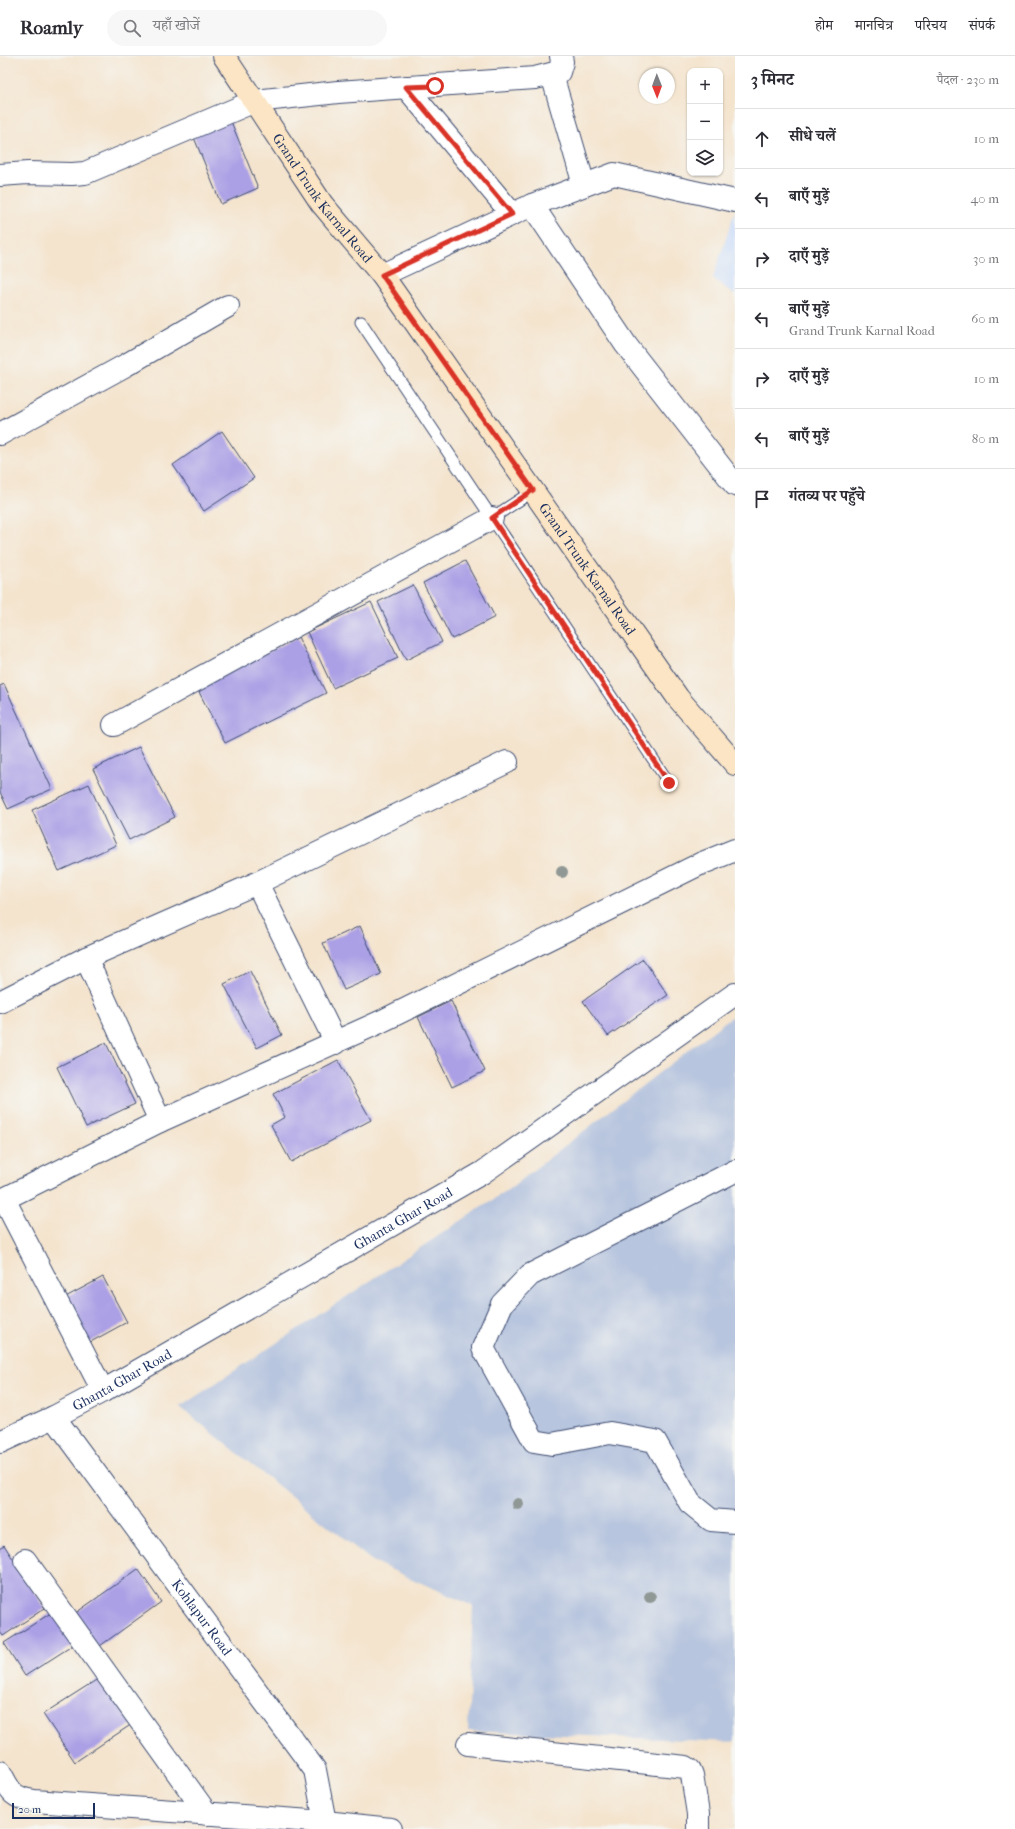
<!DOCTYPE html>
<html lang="hi">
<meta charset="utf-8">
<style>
:root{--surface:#fff;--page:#f7f7f7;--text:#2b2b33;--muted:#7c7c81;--line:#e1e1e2}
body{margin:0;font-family:"IM FELL French Canon","Noto Serif Devanagari",serif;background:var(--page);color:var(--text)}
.controls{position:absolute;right:12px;top:12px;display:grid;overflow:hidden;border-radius:8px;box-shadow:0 1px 3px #0004}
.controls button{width:36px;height:36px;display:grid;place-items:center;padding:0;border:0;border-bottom:1px solid var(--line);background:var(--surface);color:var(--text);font:20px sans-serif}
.compass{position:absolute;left:639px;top:12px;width:36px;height:36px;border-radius:50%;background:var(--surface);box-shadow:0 1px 3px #0004;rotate:179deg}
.scale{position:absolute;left:12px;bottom:10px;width:83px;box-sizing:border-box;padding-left:4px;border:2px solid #1b2f5e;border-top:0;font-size:11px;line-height:14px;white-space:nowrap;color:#1b2f5e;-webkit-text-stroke:3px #f6f6f2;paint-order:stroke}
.stop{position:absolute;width:12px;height:12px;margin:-9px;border:3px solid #d93025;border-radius:50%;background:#fff}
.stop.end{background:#d93025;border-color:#fff;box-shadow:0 1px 4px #0008}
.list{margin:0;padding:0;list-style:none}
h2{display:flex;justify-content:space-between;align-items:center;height:52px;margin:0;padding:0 16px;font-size:17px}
h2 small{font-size:13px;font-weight:400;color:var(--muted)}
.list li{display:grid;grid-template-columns:26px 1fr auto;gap:12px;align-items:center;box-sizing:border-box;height:60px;padding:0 16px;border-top:1px solid var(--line)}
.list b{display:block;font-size:15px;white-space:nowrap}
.list p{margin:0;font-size:13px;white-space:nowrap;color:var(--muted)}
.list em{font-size:13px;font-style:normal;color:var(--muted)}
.icon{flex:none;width:22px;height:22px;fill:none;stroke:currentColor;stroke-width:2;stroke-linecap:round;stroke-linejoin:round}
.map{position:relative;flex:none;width:735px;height:1773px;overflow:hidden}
header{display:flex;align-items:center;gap:24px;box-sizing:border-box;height:56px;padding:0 20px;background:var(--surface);border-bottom:1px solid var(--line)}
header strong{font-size:19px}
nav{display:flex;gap:22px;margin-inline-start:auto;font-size:14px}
.search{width:280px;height:36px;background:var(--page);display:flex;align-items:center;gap:10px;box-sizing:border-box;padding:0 14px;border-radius:22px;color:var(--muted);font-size:15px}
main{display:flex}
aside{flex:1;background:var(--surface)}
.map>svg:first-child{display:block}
.built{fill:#cadcf9}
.industrial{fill:#b7c5de}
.building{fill:#aba0e5}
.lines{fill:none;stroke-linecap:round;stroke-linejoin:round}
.service-casing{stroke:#3c4a6f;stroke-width:13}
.minor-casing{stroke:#3c4a6f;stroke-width:24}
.tertiary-casing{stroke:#3c4a6f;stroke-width:24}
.secondary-casing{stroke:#3c4a6f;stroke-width:24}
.service{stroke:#fff;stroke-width:11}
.minor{stroke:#fff;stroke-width:22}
.tertiary{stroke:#fff;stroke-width:22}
.secondary{stroke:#fce5c4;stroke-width:22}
.tree{fill:#909895}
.route{stroke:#d93025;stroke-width:5}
.labels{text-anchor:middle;stroke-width:3.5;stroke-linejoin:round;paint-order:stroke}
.street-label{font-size:14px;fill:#1b2f5e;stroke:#f6f6f2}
</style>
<header>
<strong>Roamly</strong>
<div class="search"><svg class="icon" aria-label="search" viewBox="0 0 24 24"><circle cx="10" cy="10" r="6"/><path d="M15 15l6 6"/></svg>यहाँ खोजें</div>
<nav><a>होम</a><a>मानचित्र</a><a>परिचय</a><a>संपर्क</a></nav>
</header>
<main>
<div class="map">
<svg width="735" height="1773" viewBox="0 0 735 1773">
<rect width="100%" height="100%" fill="#f6f6f2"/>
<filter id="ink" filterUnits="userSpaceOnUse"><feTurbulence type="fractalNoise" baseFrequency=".025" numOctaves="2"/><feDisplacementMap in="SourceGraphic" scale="8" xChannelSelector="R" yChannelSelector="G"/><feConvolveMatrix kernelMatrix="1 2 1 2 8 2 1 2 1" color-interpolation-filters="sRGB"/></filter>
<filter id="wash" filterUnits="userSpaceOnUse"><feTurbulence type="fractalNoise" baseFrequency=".012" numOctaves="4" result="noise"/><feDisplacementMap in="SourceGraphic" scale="16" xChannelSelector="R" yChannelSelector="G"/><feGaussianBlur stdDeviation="0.9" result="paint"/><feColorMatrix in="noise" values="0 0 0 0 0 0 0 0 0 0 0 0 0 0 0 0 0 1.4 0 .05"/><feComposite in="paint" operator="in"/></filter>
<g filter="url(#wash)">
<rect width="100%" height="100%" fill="#f4e4ce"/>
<path class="built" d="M735 155V239L713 222Z"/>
<path class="industrial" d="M735 958V1686L468 1675 473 1550 372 1505 180 1351 509 1133Z"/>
<g id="blocks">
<path class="building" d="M230 63 258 132 221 148 193 79Z
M222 375 254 422 204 455 173 409Z
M465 505 495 561 452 583 423 527Z
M413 529 442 586 406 604 378 546Z
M371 546 398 602 333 632 307 576Z
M298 581 326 637 225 687 197 632Z
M4 628 52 733 8 753 0 736V630Z
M139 691 175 761 129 784 93 713Z
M89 728 116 789 59 815 32 754Z
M360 870 381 918 344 934 323 887Z
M643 903 668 939 608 980 583 945Z
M250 915 282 979 257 992 224 928Z
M451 945 485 1015 452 1031 418 961Z
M106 987 135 1048 86 1071 57 1011Z
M338 1004 371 1064 291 1106 271 1069 285 1061 273 1038Z
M103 1221 127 1266 85 1289 60 1244Z
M4 1489 45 1552 3 1580 0 1576V1492Z
M138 1513 161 1546 93 1595 70 1561Z
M54 1555 75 1588 25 1620 4 1587Z
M104 1619 135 1666 75 1706 43 1658Z"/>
</g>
</g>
<g filter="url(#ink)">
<use href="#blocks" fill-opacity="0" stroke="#3c4a6f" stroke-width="1"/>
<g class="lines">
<g class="service-casing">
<path id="service" d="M361 266 669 727
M492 462 533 435"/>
</g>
<g class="minor-casing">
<g id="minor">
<path d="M552 19 584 129"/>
<path d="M406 31 512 158"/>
<path d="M0 119 28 117 72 118 85 117 255 45 338 36 535 22 559 16 562 6 561 0"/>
<path d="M532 149 626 289 735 429"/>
<path d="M382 219 532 149 614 118 735 145"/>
<path d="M0 378 126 309 228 250"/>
<path d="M114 669 492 462"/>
<path d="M257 827 336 987"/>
<path d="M86 902 160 1065"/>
<path d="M0 946 86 902 257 827 507 706"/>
<path d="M735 1115 530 1219 502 1248 483 1292 534 1385 552 1388 610 1377 655 1385 690 1447 711 1464 735 1466"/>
<path d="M103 1335 4 1143 160 1065 380 966 700 808 735 794"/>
<path id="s1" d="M54 1361 315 1714 325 1766V1773"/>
<path d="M25 1504 207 1758"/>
<path d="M468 1688 686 1711 690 1714 692 1719 698 1758V1773"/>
<path d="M0 1716C10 1735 12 1742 34 1745L325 1766 391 1773"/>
</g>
</g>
<g class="tertiary-casing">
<g id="tertiary">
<path id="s2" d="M0 1386 54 1361 103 1335 482 1117 735 938"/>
</g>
</g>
<g class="secondary-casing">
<g id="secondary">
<path id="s3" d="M224 0 322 148 382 219 678 642 735 708"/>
</g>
</g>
<use href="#service" class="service"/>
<use href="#minor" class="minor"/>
<use href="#tertiary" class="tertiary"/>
<use href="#secondary" class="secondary"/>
</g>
<g class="tree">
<circle cx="562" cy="816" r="6"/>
<circle cx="518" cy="1448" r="6"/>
<circle cx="650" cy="1541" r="6"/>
</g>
</g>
<g class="lines" filter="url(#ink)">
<path class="route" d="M435 30 406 31 512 158 382 219 533 434 492 462 669 727"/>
</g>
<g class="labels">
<g class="street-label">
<text dy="5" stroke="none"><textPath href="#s3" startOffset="173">Grand Trunk Karnal Road</textPath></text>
<text dy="5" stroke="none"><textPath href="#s3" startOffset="629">Grand Trunk Karnal Road</textPath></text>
<text dy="5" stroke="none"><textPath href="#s2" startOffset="461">Ghanta Ghar Road</textPath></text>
<text dy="5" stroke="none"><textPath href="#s2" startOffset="137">Ghanta Ghar Road</textPath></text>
<text dy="5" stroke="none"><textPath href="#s1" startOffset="249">Kohlapur Road</textPath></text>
</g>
</g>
</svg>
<div class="controls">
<button>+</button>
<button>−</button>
<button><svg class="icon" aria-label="layers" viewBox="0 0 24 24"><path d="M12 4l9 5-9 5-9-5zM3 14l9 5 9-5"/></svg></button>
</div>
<svg class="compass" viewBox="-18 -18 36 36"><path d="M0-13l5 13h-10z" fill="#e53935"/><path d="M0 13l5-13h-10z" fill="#7c7c81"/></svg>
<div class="scale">20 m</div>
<div class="stop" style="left:435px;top:30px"></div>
<div class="stop end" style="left:669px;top:727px"></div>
</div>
<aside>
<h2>3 मिनट<small>पैदल · 230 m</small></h2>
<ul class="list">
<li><svg class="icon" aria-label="ahead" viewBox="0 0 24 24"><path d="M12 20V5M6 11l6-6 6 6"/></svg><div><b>सीधे चलें</b></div><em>10 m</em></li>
<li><svg class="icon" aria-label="left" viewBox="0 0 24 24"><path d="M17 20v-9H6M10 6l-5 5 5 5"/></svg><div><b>बाएँ मुड़ें</b></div><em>40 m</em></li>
<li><svg class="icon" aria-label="right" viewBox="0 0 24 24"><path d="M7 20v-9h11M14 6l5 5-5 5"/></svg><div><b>दाएँ मुड़ें</b></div><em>30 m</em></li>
<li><svg class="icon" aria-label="left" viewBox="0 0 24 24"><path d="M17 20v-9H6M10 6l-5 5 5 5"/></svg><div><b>बाएँ मुड़ें</b><p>Grand Trunk Karnal Road</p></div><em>60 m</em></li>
<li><svg class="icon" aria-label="right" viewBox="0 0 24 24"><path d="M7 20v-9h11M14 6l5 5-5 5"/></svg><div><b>दाएँ मुड़ें</b></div><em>10 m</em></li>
<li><svg class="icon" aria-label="left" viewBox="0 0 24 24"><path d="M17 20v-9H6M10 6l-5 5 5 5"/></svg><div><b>बाएँ मुड़ें</b></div><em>80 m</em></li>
<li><svg class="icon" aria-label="arrive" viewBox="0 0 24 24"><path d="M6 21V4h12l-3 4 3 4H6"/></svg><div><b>गंतव्य पर पहुँचे</b></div></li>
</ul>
</aside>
</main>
